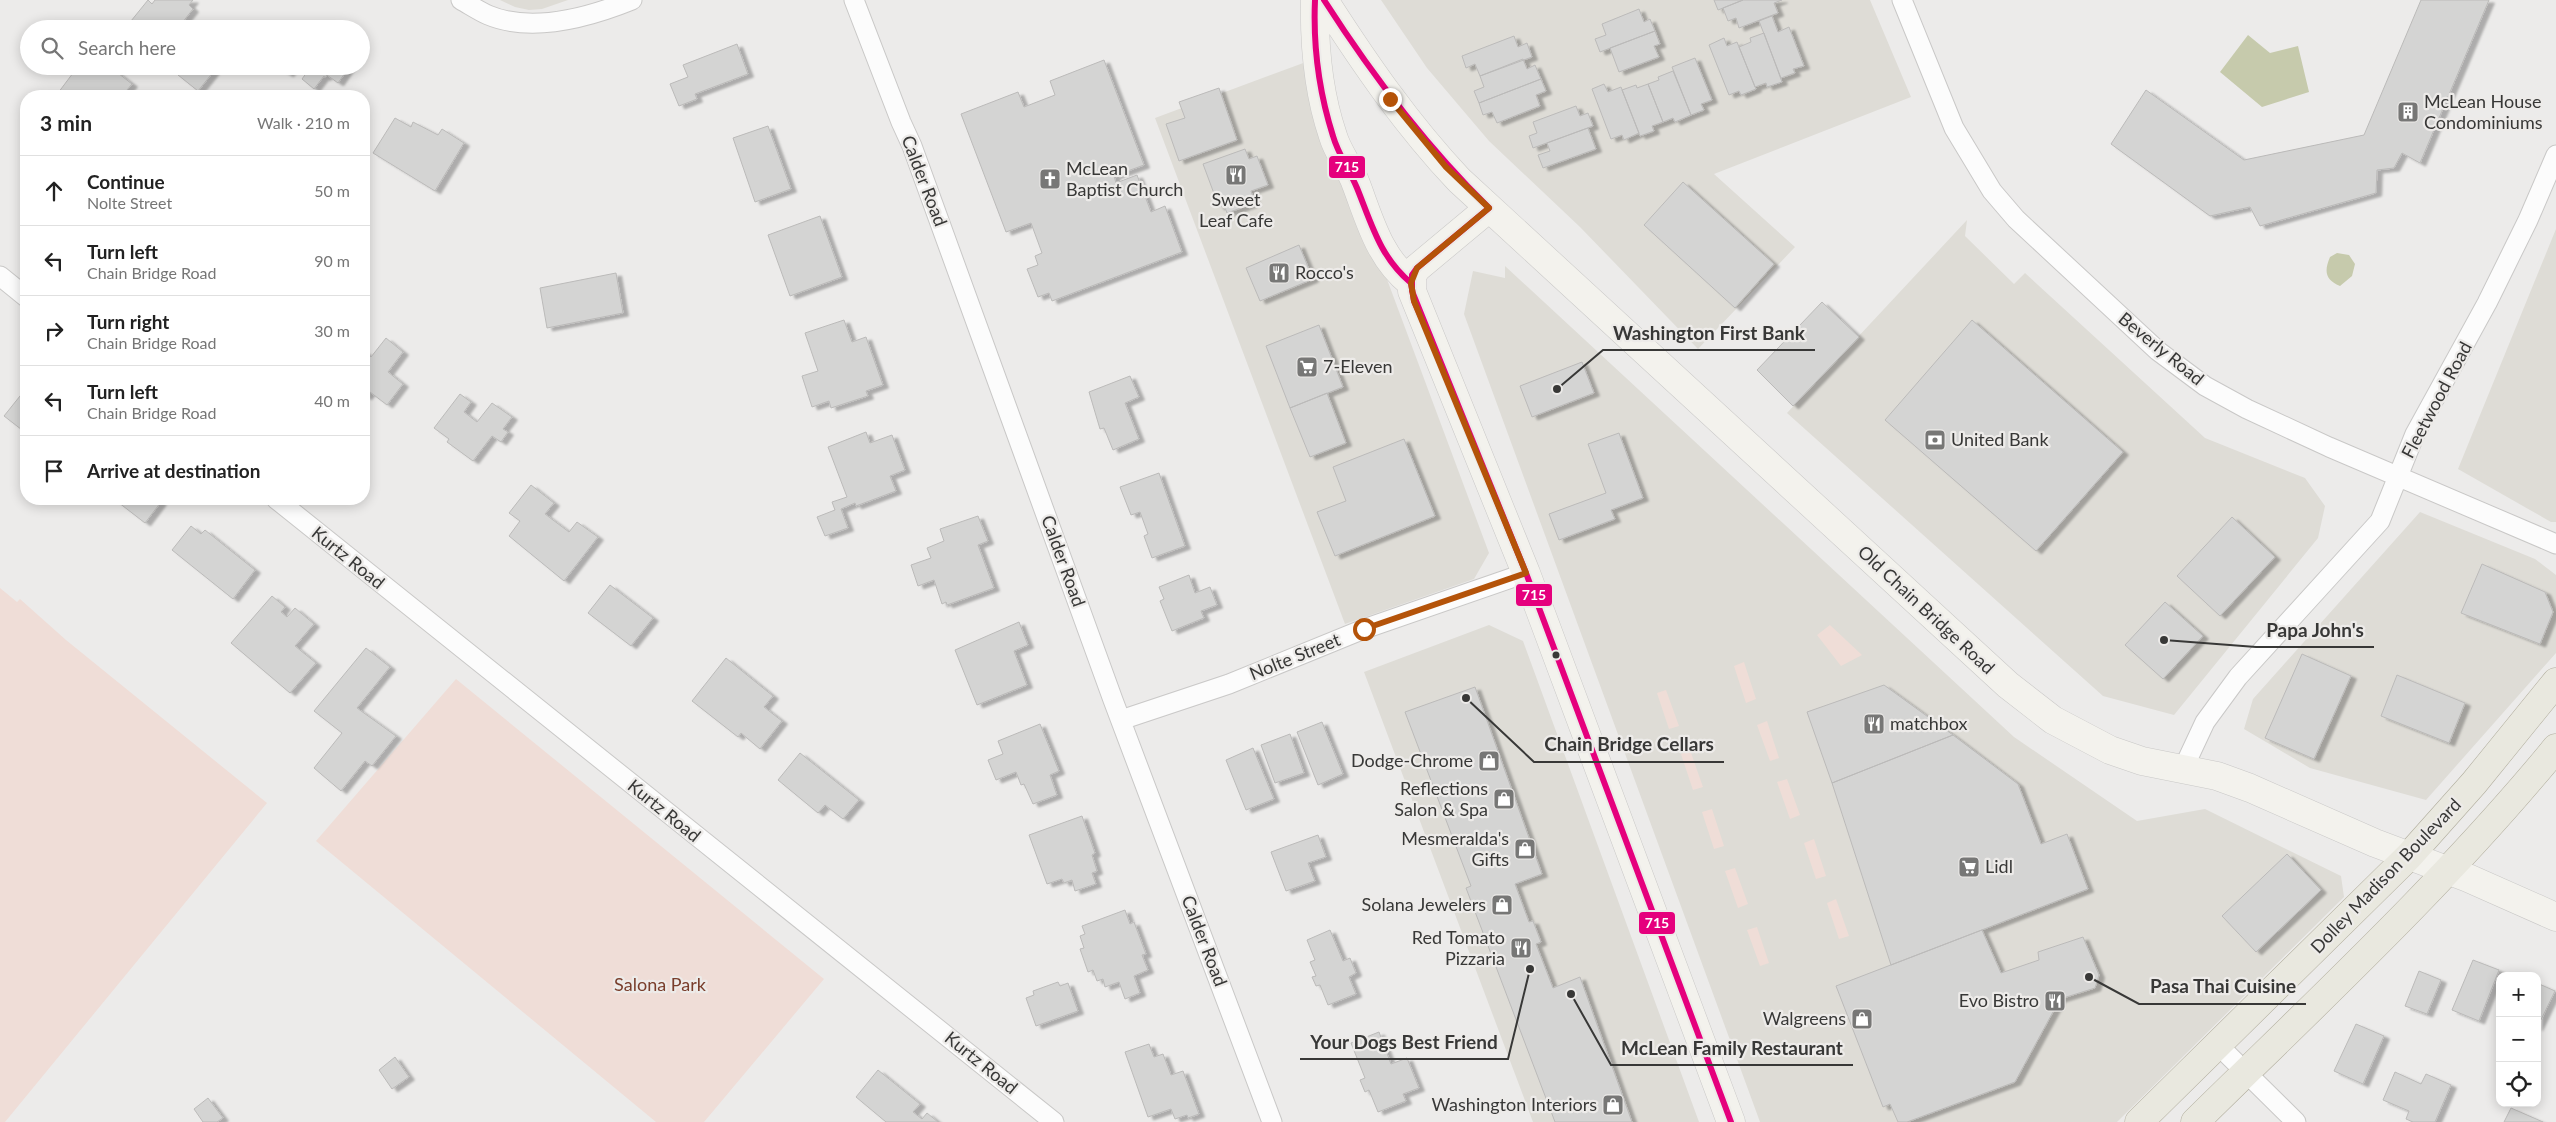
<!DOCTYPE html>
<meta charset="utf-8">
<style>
:root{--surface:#fff;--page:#f6f6f6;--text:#222;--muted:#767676;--line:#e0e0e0}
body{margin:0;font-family:Lato,sans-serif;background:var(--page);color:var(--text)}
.controls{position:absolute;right:15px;bottom:15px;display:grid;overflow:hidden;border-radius:10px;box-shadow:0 2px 12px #0003}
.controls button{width:45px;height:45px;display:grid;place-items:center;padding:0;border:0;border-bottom:1px solid var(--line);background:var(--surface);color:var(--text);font:25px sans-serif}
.stop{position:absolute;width:15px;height:15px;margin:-11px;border:4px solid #b45309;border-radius:50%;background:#fff}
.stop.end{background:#b45309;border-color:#fff;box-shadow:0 1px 5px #0008}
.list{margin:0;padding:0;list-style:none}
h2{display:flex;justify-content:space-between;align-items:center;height:65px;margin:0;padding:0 20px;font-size:21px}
h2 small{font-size:16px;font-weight:400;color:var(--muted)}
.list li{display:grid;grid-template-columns:32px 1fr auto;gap:15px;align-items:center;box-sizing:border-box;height:70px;padding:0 20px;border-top:1px solid var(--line)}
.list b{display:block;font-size:19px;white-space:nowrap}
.list p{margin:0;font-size:16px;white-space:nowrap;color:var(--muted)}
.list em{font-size:16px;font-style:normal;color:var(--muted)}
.icon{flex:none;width:28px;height:28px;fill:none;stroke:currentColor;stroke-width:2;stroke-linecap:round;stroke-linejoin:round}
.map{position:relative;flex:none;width:2556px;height:1122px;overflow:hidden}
.search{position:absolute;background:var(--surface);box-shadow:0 2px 12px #0003;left:20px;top:20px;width:350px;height:55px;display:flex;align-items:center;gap:12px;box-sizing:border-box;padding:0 18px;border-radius:28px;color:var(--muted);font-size:19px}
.panel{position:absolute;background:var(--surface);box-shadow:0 2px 12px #0003;left:20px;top:90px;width:350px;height:415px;border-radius:20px}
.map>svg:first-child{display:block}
.built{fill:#dedcd6}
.green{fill:#efddd7}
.water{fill:#c6caac}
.building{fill:#d4d4d3;stroke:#bbbab9;filter:url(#shadow)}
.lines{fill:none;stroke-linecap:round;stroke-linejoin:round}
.street-casing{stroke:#c9c8c7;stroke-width:21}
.secondary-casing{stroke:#c9c8c7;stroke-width:29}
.primary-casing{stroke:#b0ac9c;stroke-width:29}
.street{stroke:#fcfcfc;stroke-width:19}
.secondary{stroke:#f3f2ed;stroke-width:28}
.primary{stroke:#e9e8df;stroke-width:28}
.bus-1-casing{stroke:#edebe9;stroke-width:10}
.bus-1{stroke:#e5007d;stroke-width:6}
.route{stroke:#b45309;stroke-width:6}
.bus-dot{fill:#383837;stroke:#edebe9;stroke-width:2}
.labels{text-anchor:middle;stroke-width:4.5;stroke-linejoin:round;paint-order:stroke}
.poi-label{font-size:18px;fill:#383837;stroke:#edebe9;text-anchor:end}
.street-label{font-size:18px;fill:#383837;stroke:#edebe9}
.park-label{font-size:18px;fill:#793e2c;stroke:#edebe9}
.leader{fill:none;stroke:#383837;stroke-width:2}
.callout-dot{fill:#383837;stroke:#edebe9;stroke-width:2}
.callout-label{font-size:19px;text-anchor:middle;font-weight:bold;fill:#383837;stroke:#edebe9;stroke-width:4.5;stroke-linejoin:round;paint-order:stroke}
.line-badge{stroke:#edebe9;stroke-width:2}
.badge-label{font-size:14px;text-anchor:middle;font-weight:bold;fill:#fff}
</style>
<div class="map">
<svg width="2556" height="1122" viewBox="0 0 2556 1122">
<defs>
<filter id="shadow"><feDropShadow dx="5.5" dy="3" stdDeviation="1" flood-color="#0004"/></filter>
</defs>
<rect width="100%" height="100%" fill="#ecebea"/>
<path class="built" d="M500 0H568L542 9 529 10 515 7Z
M1381 0H1870L1911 97 1714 174 1795 247 1698 349 1580 227 1489 141 1427 68Z
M1306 62 1489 553 1474 579 1345 624 1155 118Z
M1967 220 1965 236 2014 284 2025 273 2205 438 2305 478 2325 506 2318 538 2174 715 2103 696 1787 413Z
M2556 229V522H2551L2458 469Z
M1505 266 2014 737 2137 821 2205 809 2341 876 2344 897 2117 1122H1760L1464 314 1473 271 1505 278Z
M2420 512 2535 559 2556 575V653L2426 800 2310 768 2244 729 2253 699Z
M1489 625 1523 641 1699 1122H1533L1364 672Z"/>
<path class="green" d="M0 588 17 602 20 599 66 640 267 803 5 1122H0Z
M1830 625 1862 655 1841 666 1817 635Z
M1744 662 1756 699 1746 703 1734 666Z
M456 679 824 979 704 1122H656L316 841Z
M1666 690 1679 726 1669 729 1657 693Z
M1767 721 1779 758 1770 761 1757 725Z
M1690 750 1703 787 1693 790 1681 754Z
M1787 779 1800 815 1790 819 1777 782Z
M1712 809 1724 846 1714 849 1702 812Z
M1814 839 1826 876 1816 879 1804 843Z
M1735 868 1748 904 1738 908 1725 871Z
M1836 899 1849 936 1839 939 1827 903Z
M1757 927 1769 963 1760 966 1747 930Z"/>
<path class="water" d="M2248 35 2270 53 2298 46 2309 92 2262 107 2220 72Z
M2337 253 2349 255 2355 264 2352 276 2340 286C2325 280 2324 271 2330 257Z"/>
<path class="building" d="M148 0 152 4 155 0H193L189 5 193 9 182 23 189 29H141L131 21Z
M1714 0H1743L1718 10Z
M1743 0H1782L1774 3 1778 13 1739 28 1736 18 1728 21 1723 8Z
M2421 0H2489L2420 163 2402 153 2394 168 2377 170 2376 193 2260 226 2250 207 2210 216 2111 144 2146 90 2244 160 2364 135Z
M1639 9 1644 22 1650 19 1655 31 1600 52 1595 39 1606 35 1602 24Z
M1772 16 1778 32 1789 27 1804 66 1793 69 1795 73 1781 78 1759 21Z
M1655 31 1660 44 1654 46 1659 57 1619 72 1610 48Z
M1764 33 1782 82 1767 87 1766 83 1755 87 1739 47 1751 42 1750 38Z
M1514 36 1518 47 1527 43 1532 57 1480 76 1475 64 1466 68 1462 56Z
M1724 38 1727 46 1737 42 1756 89 1741 95 1739 91 1729 95 1709 45Z
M737 44 748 74 695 94 697 99 679 106 670 84 688 77 683 65Z
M1695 58 1712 100 1701 104 1704 110 1691 115 1672 67Z
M1523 59 1527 69 1535 65 1541 79 1479 103 1474 91 1484 87 1480 76Z
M1104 60 1144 165 1114 176 1116 183 1137 175 1151 212 1165 206 1182 252 1052 301 1049 293 1038 297 1027 269 1038 265 1035 256 1042 253 1031 223 1006 232 961 114 1018 92 1024 107 1055 95 1050 81Z
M73 66H109L132 84 122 96H62L58 93 73 73 70 71Z
M185 66H208L214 71 198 91 178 75Z
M276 66H294L288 74Z
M299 66H350L338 83 327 75 325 78 324 76 314 89 302 79 307 72Z
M1673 71 1691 115 1675 122 1673 118 1663 122 1648 84 1659 80 1658 77Z
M1541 79 1546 91 1536 95 1540 106 1497 123 1492 112 1483 115 1479 103Z
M1604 84 1608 92 1621 87 1639 133 1624 140 1622 135 1611 139 1592 89Z
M1648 84 1663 122 1652 126 1654 131 1640 136 1622 90 1636 85 1637 88Z
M1219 88 1237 140 1179 161 1166 124 1185 118 1179 102Z
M1576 106 1580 116 1588 113 1593 126 1533 148 1529 136 1537 133 1533 122Z
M395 118 411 127 413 122 438 135 442 129 464 143 435 191 373 153Z
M768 126 791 189 755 202 733 138Z
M1588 128 1596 149 1543 168 1538 155 1550 151 1547 143Z
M1245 149 1249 159 1257 156 1268 185 1251 191 1255 203 1227 213 1224 205 1219 207 1203 164Z
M1683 182 1774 264 1735 308 1644 225Z
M820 216 842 277 790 296 768 235Z
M1299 245 1313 279 1260 301 1246 268Z
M616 273 623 313 547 328 540 288Z
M1822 302 1859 337 1793 406 1757 370Z
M844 320 852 342 866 337 883 385 866 391 868 396 831 408 829 401 812 407 802 376 818 371 805 333Z
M1972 320 2123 452 2036 551 1885 420Z
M1319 325 1343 387 1290 408 1266 346Z
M386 338 403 352 388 372 403 384 387 405 370 392 366 397 364 395V351L371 357Z
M1582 362 1594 393 1532 417 1520 386Z
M1130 376 1139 397 1125 403 1139 439 1113 450 1104 428 1100 429 1089 392Z
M24 391 26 393V433L4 416Z
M1327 393 1346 443 1310 457 1290 408Z
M460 394 471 402 464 412 477 422 492 403 512 417 503 429 508 432 501 442 492 436 473 461 447 442 449 439 434 428Z
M866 432 870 443 892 435 905 470 890 476 896 491 856 506 855 503 841 509 848 528 825 536 817 517 835 510 832 502 847 497 828 447Z
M1619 433 1643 498 1611 510 1615 519 1559 540 1549 514 1606 493 1588 444Z
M1404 439 1435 516 1335 556 1317 512 1346 501 1333 467Z
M1159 473 1185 546 1152 558 1144 536 1148 534 1140 512 1131 515 1120 487Z
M531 485 554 503 545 514 569 532 577 522 598 537 564 581 509 536 520 521 509 513Z
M114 499H157L161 502 145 523Z
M978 516 988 541 978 545 994 588 947 605 946 602 942 604 934 580 918 586 911 565 931 558 927 548 944 541 940 529Z
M2232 517 2275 557 2220 616 2177 576Z
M191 526 201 534 205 530 255 570 233 599 172 550Z
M2482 564 2545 592 2553 612 2540 644 2461 613Z
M1189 575 1195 593 1210 587 1217 605 1201 611 1204 618 1172 631 1160 601 1164 599 1159 587Z
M610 585 653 618 631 646 588 613Z
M272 596 285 607 281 612 287 617 295 608 314 624 295 646 316 663 290 693 231 643Z
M2165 602 2203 636 2163 679 2125 645Z
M1019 622 1028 645 1014 651 1027 685 977 705 955 650Z
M366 648 390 667 357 708 396 736 372 766 365 761 341 791 314 768 342 733 314 711Z
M2302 654 2351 676 2314 759 2265 738Z
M726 658 773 696 764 707 782 721 760 749 741 733 738 737 692 701Z
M2397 675 2465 703 2449 743 2381 716Z
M1884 685 1953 735 1832 783 1807 712Z
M1475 687 1542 874 1515 884 1529 922 1533 921 1541 942 1536 944 1553 988 1580 977 1632 1122H1555L1466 888 1471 886 1405 712Z
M1322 722 1343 774 1318 785 1297 732Z
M1040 724 1059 771 1050 775 1057 795 1033 804 1024 784 1021 785 1016 772 996 780 988 760 1003 754 998 741Z
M1290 734 1304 773 1275 783 1261 745Z
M1953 735 2018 784 2041 844 2067 834 2088 889 1891 965 1832 783Z
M1253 748 1274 799 1246 810 1226 760Z
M800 753 859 800 843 819 825 805 818 813 778 780Z
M1082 816 1095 853 1092 855 1097 871 1092 873 1096 884 1075 891 1072 880 1064 883 1062 879 1047 884 1029 835Z
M1318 835 1326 857 1308 863 1315 881 1286 891 1271 852Z
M2287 854 2321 890 2256 952 2222 916Z
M1125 910 1130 924 1134 922 1146 954 1142 955 1148 970 1134 976 1140 993 1125 999 1119 982 1105 987 1103 979 1097 981 1093 970 1088 972 1080 949 1084 948 1080 936 1085 934 1082 926Z
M1330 930 1343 961 1350 958 1356 973 1349 977 1356 994 1328 1005 1320 985 1316 986 1312 977 1316 976 1310 962 1315 960 1307 940Z
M1982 930 2001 973 2039 960 2038 952 2083 937 2099 975 2095 988 2060 999 2015 1082 1907 1122H1898L1890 1104 1883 1107 1836 986Z
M2473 960 2499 970 2479 1021 2452 1010Z
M2419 971 2441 980 2427 1014 2405 1006Z
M1058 982 1060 986 1068 983 1078 1011 1036 1026 1026 998 1034 995 1033 991Z
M2537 983 2555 991 2537 1028Z
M2356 1024 2384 1036 2363 1084 2334 1071Z
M1379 1032 1391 1064 1407 1058 1419 1088 1403 1094 1406 1101 1378 1112 1369 1090 1365 1092 1360 1080 1365 1078 1351 1043Z
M1149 1044 1154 1057 1163 1054 1171 1075 1183 1071 1199 1114 1188 1118 1187 1115 1175 1119 1171 1109 1148 1117 1125 1052Z
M395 1057 409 1077 392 1089 379 1070Z
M878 1070 920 1104 913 1112 922 1119 927 1113 938 1122H886L856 1097Z
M2395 1072 2421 1084 2426 1074 2451 1085 2435 1122H2413L2406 1119 2409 1111 2383 1100Z
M208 1098 223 1118 217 1122H203L194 1109Z
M2511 1108 2543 1122H2504Z"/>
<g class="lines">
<g class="street-casing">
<path id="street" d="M461 0C470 5 479 11 488 15 533 34 590 17 632 0
M854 0 901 122 912 146 1113 700 1272 1122
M1902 0 1954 128 1992 191 2016 219 2158 351 2205 386 2247 409 2329 447 2556 544
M0 276 26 297
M276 499 1054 1122
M1121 720 1229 684 1364 629 1526 573
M2183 769 2205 722 2238 677 2380 521 2415 434 2487 303 2528 220 2556 155
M2218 1045 2296 1122"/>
</g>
<g class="secondary-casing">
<path id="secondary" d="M1315 0C1314 46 1318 92 1333 136 1338 153 1350 167 1356 184 1370 221 1379 257 1411 283
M1324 0C1365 64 1407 125 1459 180L2008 685 2053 720 2110 750 2142 761 2217 776 2250 788 2375 843 2468 878 2556 917
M1489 208 1417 268 1412 275V291L1526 573 1731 1122"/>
</g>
<g class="primary-casing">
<path id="primary" d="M2139 1122 2409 856 2474 783 2556 682
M2195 1122C2319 1000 2446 882 2556 748"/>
</g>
<use href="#street" class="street"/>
<use href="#secondary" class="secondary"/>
<use href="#primary" class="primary"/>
<g class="bus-1-casing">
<path id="bus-1" d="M1315 0C1313 46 1319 92 1333 136 1338 154 1350 171 1357 188 1372 225 1380 257 1411 283L1414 301 1422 319
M1324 0C1372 75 1425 145 1489 208L1417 268 1412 275V291L1526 573 1731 1122"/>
</g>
<use href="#bus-1" class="bus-1"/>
</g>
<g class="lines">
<path class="route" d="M1364 629 1526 573 1414 301 1411 283 1417 268 1489 208 1446 167 1390 99"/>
</g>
<defs>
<g id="building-square" transform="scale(1.125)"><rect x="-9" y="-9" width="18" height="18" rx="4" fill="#777776" stroke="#edebe9"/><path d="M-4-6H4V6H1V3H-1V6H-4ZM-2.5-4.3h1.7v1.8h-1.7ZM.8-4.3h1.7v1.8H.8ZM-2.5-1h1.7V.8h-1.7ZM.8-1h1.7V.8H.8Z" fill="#fff"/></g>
<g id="restaurant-square" transform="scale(1.125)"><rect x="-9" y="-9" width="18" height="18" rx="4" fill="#777776" stroke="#edebe9"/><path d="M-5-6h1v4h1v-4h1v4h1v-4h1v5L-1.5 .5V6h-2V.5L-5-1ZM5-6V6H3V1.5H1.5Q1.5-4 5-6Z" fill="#fff"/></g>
<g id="church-square" transform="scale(1.125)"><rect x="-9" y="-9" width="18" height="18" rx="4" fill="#777776" stroke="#edebe9"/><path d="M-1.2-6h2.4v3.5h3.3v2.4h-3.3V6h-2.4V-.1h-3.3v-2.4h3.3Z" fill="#fff"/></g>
<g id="supermarket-square" transform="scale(1.125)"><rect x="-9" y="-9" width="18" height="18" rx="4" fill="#777776" stroke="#edebe9"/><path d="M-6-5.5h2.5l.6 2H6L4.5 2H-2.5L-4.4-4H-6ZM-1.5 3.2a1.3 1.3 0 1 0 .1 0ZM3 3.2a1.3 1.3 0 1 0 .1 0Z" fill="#fff"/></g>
<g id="bank-square" transform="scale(1.125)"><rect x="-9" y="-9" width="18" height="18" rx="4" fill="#777776" stroke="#edebe9"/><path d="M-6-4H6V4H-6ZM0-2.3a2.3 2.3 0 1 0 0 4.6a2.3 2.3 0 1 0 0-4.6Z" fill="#fff"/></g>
<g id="shop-square" transform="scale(1.125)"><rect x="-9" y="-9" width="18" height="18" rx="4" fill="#777776" stroke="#edebe9"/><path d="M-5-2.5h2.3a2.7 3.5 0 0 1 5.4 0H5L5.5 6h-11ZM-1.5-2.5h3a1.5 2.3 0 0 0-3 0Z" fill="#fff"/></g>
</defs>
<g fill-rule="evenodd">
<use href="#building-square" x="2408" y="112"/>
<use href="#restaurant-square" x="1236" y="175"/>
<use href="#church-square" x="1050" y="179"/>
<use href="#restaurant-square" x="1279" y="273"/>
<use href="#supermarket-square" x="1307" y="367"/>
<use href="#bank-square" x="1935" y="440"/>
<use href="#restaurant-square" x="1874" y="724"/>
<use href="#shop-square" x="1489" y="761"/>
<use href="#shop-square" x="1504" y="799"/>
<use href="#shop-square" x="1525" y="849"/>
<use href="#supermarket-square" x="1969" y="867"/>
<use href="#shop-square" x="1502" y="905"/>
<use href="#restaurant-square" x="1521" y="948"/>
<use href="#restaurant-square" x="2055" y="1001"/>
<use href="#shop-square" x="1862" y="1019"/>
<use href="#shop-square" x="1613" y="1105"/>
</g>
<circle class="bus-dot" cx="1556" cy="655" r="4.5"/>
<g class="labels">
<g class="poi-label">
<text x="2424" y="108" text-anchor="start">McLean House<tspan x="2424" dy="21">Condominiums</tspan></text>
<text x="1066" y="175" text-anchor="start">McLean<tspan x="1066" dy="21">Baptist Church</tspan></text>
<text x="1236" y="206" text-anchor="middle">Sweet<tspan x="1236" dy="21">Leaf Cafe</tspan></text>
<text x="1295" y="279" text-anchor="start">Rocco's</text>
<text x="1323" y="373" text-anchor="start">7-Eleven</text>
<text x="1951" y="446" text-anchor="start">United Bank</text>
<text x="1890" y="730" text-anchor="start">matchbox</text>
<text x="1473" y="767">Dodge-Chrome</text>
<text x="1488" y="795">Reflections<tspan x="1488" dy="21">Salon &amp; Spa</tspan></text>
<text x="1509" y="845">Mesmeralda's<tspan x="1509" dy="21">Gifts</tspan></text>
<text x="1985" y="873" text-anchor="start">Lidl</text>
<text x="1486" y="911">Solana Jewelers</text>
<text x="1505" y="944">Red Tomato<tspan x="1505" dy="21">Pizzaria</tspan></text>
<text x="2039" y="1007">Evo Bistro</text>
<text x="1846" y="1025">Walgreens</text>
<text x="1597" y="1111">Washington Interiors</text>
</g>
<g class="street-label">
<text transform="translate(924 181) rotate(69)" y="6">Calder Road</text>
<text transform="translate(2161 349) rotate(39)" y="6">Beverly Road</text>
<text transform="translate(2437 400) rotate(-62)" y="6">Fleetwood Road</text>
<text transform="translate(348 558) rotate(39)" y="6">Kurtz Road</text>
<text transform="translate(1063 561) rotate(70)" y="6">Calder Road</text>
<text transform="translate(1926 610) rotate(43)" y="6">Old Chain Bridge Road</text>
<text transform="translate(1295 657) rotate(-22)" y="6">Nolte Street</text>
<text transform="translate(664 811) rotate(39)" y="6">Kurtz Road</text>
<text transform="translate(2386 876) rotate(-46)" y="6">Dolley Madison Boulevard</text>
<text transform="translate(1204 941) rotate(69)" y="6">Calder Road</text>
<text transform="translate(981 1063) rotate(39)" y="6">Kurtz Road</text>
</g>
<g class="park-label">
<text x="660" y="991">Salona Park</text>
</g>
</g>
<path class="leader" d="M1557 389L1603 350H1815M2164 640L2256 647H2374M1466 698L1534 762H1724M2089 977L2139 1004H2306M1530 969L1508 1059H1300M1571 994L1611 1065H1853"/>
<g class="callout-dot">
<circle cx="1557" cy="389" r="5"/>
<circle cx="2164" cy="640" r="5"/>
<circle cx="1466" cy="698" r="5"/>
<circle cx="2089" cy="977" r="5"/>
<circle cx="1530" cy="969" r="5"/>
<circle cx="1571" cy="994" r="5"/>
</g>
<g class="callout-label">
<text x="1709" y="340">Washington First Bank</text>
<text x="2315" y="637">Papa John's</text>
<text x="1629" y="751">Chain Bridge Cellars</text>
<text x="2223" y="993">Pasa Thai Cuisine</text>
<text x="1404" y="1049">Your Dogs Best Friend</text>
<text x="1732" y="1055">McLean Family Restaurant</text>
</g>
<g class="line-badge">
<rect x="1328" y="155" width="38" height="24" rx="5" fill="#e5007d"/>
<rect x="1515" y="583" width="38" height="24" rx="5" fill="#e5007d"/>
<rect x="1638" y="911" width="38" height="24" rx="5" fill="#e5007d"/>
</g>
<g class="badge-label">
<text x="1347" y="172">715</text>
<text x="1534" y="600">715</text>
<text x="1657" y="928">715</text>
</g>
</svg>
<div class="controls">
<button>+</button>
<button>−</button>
<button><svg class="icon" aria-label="locate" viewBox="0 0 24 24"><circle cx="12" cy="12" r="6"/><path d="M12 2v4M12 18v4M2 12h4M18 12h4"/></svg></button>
</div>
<div class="stop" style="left:1364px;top:629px"></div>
<div class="stop end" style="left:1390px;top:99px"></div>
<div class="search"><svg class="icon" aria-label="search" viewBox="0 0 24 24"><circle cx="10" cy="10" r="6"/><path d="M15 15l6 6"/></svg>Search here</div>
<section class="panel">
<h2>3 min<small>Walk · 210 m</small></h2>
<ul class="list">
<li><svg class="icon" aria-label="ahead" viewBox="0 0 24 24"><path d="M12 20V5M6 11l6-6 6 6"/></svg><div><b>Continue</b><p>Nolte Street</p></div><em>50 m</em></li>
<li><svg class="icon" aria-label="left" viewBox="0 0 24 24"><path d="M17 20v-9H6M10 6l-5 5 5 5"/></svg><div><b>Turn left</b><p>Chain Bridge Road</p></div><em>90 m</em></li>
<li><svg class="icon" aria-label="right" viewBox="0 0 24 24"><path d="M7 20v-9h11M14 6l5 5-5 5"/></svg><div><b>Turn right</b><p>Chain Bridge Road</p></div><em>30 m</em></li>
<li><svg class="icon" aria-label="left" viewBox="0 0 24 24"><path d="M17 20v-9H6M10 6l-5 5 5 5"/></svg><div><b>Turn left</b><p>Chain Bridge Road</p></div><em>40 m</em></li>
<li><svg class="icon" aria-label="arrive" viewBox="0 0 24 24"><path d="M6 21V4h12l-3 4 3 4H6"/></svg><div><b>Arrive at destination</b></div></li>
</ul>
</section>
</div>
